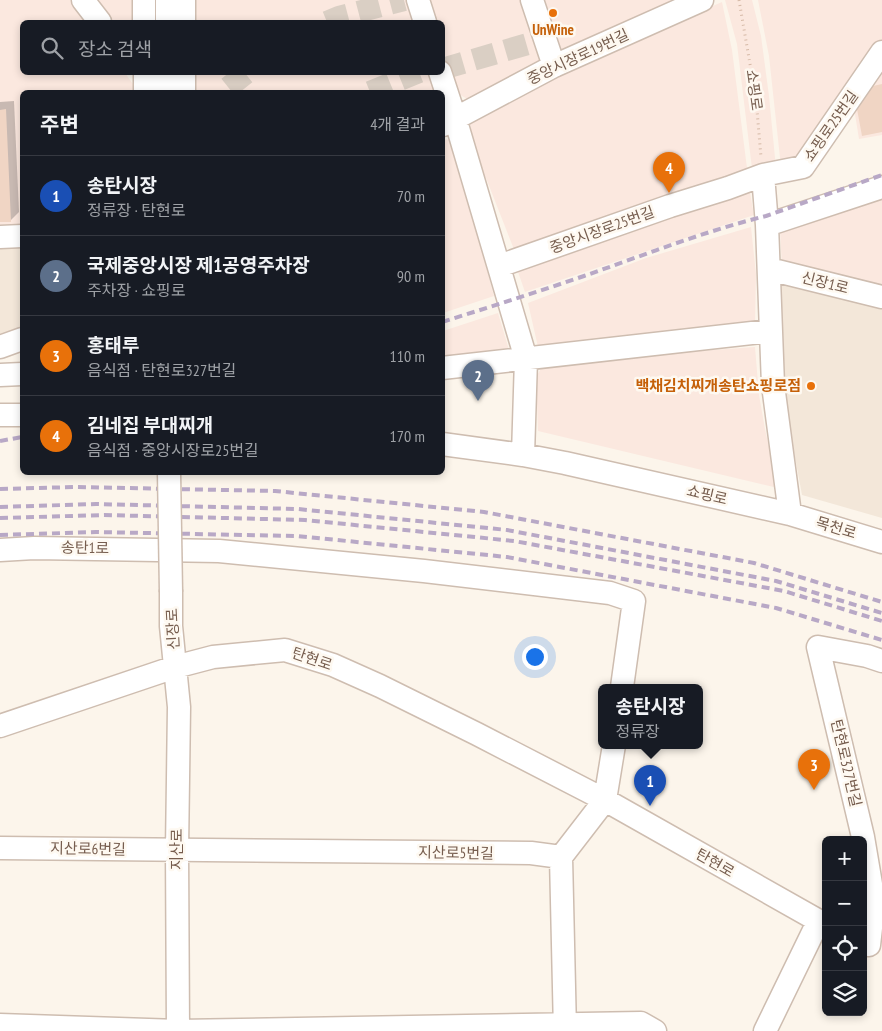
<!DOCTYPE html>
<html lang="ko">
<meta charset="utf-8">
<style>
:root{--surface:#171b24;--page:#20242c;--text:#f1f3f6;--muted:#9ea1a6;--line:#363941;--accent:#d93025}
body{margin:0;font-family:"PT Sans Narrow","Noto Sans KR",sans-serif;background:var(--page);color:var(--text)}
.controls{position:absolute;right:15px;bottom:15px;display:grid;overflow:hidden;border-radius:8px;box-shadow:0 2px 8px #0003}
.controls button{width:45px;height:45px;display:grid;place-items:center;padding:0;border:0;border-bottom:1px solid var(--line);background:var(--surface);color:var(--text);font:25px sans-serif}
.you{position:absolute;left:534px;top:656px;width:18px;height:18px;margin:-12px;border:4px solid #fff;border-radius:50%;background:#1a73e8;box-shadow:0 0 0 8px #1a73e833}
.badge{display:grid;place-items:center;width:32px;height:32px;border-radius:50%;background:var(--accent);color:#fff;font-size:16px;font-weight:700}
.pin{position:absolute;translate:-50% -41px;filter:drop-shadow(0 1px 2px #0008)}
.pin::after{content:'';position:absolute;top:26px;width:18px;height:15px;background:inherit;clip-path:polygon(0 0,100% 0,50% 100%)}
.popup{position:absolute;left:598px;top:684px;width:105px;height:65px;box-sizing:border-box;display:grid;place-content:center;border-radius:8px;background:var(--surface);filter:drop-shadow(0 1px 4px #0005);font-size:16px;white-space:nowrap;color:var(--muted)}
.popup b{font-size:19px;color:var(--text)}
.popup::after{content:'';position:absolute;left:50%;top:100%;margin-left:-10px;border:10px solid transparent;border-top-color:var(--surface)}
.list{margin:0;padding:0;list-style:none}
h2{display:flex;justify-content:space-between;align-items:center;height:65px;margin:0;padding:0 20px;font-size:21px}
h2 small{font-size:16px;font-weight:400;color:var(--muted)}
.list li{display:grid;grid-template-columns:32px 1fr auto;gap:15px;align-items:center;box-sizing:border-box;height:80px;padding:0 20px;border-top:1px solid var(--line)}
.list b{display:block;font-size:19px;white-space:nowrap}
.list p{margin:0;font-size:16px;white-space:nowrap;color:var(--muted)}
.list em{font-size:16px;font-style:normal;color:var(--muted)}
.icon{flex:none;width:28px;height:28px;fill:none;stroke:currentColor;stroke-width:2;stroke-linecap:round;stroke-linejoin:round}
.map{position:relative;flex:none;width:882px;height:1031px;overflow:hidden}
.search{position:absolute;background:var(--surface);box-shadow:0 2px 8px #0003;left:20px;top:20px;width:425px;height:55px;display:flex;align-items:center;gap:12px;box-sizing:border-box;padding:0 18px;border-radius:8px;color:var(--muted);font-size:19px}
.panel{position:absolute;background:var(--surface);box-shadow:0 2px 8px #0003;left:20px;top:90px;width:425px;height:385px;border-radius:8px}
.map>svg:first-child{display:block}
.residential{fill:#f3e7d9}
.commercial{fill:#fbe8df}
.shadow{fill:#0003}
.building{fill:#f0d5c4}
.lines{fill:none;stroke-linecap:round;stroke-linejoin:round}
.minor-tunnel{stroke:#dacfc4;stroke-width:22;stroke-dasharray:22 11;stroke-linecap:butt}
.minor-casing{stroke:#cebdb0;stroke-width:25}
.path{stroke:#d5b9a6;stroke-width:3;stroke-dasharray:1 4;stroke-linecap:butt}
.minor{stroke:#fff;stroke-width:22}
.rail{stroke:#b8a8c6;stroke-width:4;stroke-dasharray:8 5;stroke-linecap:butt}
.minor-bridge-casing{stroke:#cebdb0;stroke-width:25;stroke-linecap:butt}
.minor-bridge{stroke:#fff;stroke-width:22}
.food-dot{fill:#e8710a;stroke:#fef9f1;stroke-width:2}
.labels{text-anchor:middle;stroke-width:5;stroke-linejoin:round;paint-order:stroke}
.food-label{font-size:15px;font-weight:bold;fill:#c56008;stroke:#fef9f1}
.street-label{font-size:15px;fill:#765d4e;stroke:#fef9f1}
</style>
<div class="map">
<svg width="882" height="1031" viewBox="0 0 882 1031">
<rect width="100%" height="100%" fill="#fcf5eb"/>
<path class="residential" d="M22 245V332L0 341V246Z
M778 283 882 308V518L802 495 780 376Z"/>
<path class="commercial" d="M0 0H70L87 22H22V72L125 73 133 84 134 92H22V225L0 226Z
M96 0H133V22H113Z
M193 0H409L416 22H193Z
M428 0H527L548 60 469 100 457 93 443 48 442 22H435Z
M539 0H677L560 55Z
M725 0H752L761 36 769 96 776 168 753 177 737 44Z
M758 0H882V47L804 164 781 167 769 56Z
M722 2 732 50 748 176 515 252 486 178 478 167 470 124 538 84 591 59Z
M882 70V135L859 139 854 108Z
M193 72 431 73 436 92H193Z
M442 139 452 140 494 296 443 313Z
M749 187 754 215 525 292 516 266Z
M882 199V291L782 267 780 230Z
M751 227 756 274 755 325 538 347 528 303 646 258Z
M498 313 510 353 443 359V331Z
M755 347 759 395 765 429 778 488 538 431 536 377 545 362Z"/>
<path class="shadow" d="M14 101 19 212 10 221H0V102Z"/>
<path class="building" d="M882 84V132L862 136 857 109 873 86Z
M6 109 11 222H0V110Z"/>
<g class="lines">
<path class="minor-tunnel" d="M327 22 339 17 404 0
M442 69 545 39
M230 72 246 92
M370 92 419 72"/>
<g class="minor-casing">
<path id="minor" d="M83 0 100 22
M144 0V22
M167 0V22
M184 0V22
M418 0 425 22
M532 0 554 66
M145 72V92
M167 72V92
M440 72 455 118 526 359 523 455
M184 92V72
M443 125 554 66 702 0
M763 175 767 225 773 385 790 514
M767 225 882 187
M0 237 22 236
M499 266 670 206 728 188 763 175 803 167 882 52
M769 269 882 297
M0 347 22 339
M442 368 770 331
M0 375 22 374
M0 415H22
M442 444 523 455 565 463 790 514 882 542
M0 550 34 548 219 551 424 571 610 593 634 601 622 687
M171 592V626L179 707 177 850 178 1031
M0 726 175 667 213 657 285 650 333 665 380 686 477 734 605 800 826 925
M0 848 531 853 561 857
M561 857 565 1031
M561 857 605 800 614 745
M869 945 874 902 863 837 818 647 867 656 882 661
M0 1025 178 1031 641 1023 655 1031
M765 1031 818 922"/>
</g>
<path class="path" d="M739 0 756 99 761 157"/>
<use href="#minor" class="minor"/>
<path class="rail" d="M442 322C490 307 537 292 584 276 644 255 705 231 766 216L882 175
M0 441 22 437
M0 489 74 487 275 491 484 512 754 563 882 602
M0 507 96 504 298 509 507 530 776 581 882 613
M0 518 104 515 305 520 514 541 784 591 882 621
M0 535 96 532 297 536 507 557 776 608 882 640"/>
<g class="minor-bridge-casing">
<path id="minor-bridge" d="M169 472 171 592"/>
</g>
<use href="#minor-bridge" class="minor-bridge"/>
</g>
<g class="food-dot">
<circle cx="553" cy="13" r="5"/>
<circle cx="811" cy="386" r="5"/>
</g>
<g class="labels">
<g class="food-label">
<text x="553" y="35">UnWine</text>
<text x="801" y="391" text-anchor="end">백채김치찌개송탄쇼핑로점</text>
</g>
<g class="street-label">
<text transform="translate(578 57) rotate(-25)" y="5">중앙시장로19번길</text>
<text transform="translate(754 90) rotate(82)" y="5">쇼핑로</text>
<text transform="translate(831 126) rotate(-55)" y="5">쇼핑로25번길</text>
<text transform="translate(602 230) rotate(-20)" y="5">중앙시장로25번길</text>
<text transform="translate(825 283) rotate(14)" y="5">신장1로</text>
<text transform="translate(707 495) rotate(13)" y="5">쇼핑로</text>
<text transform="translate(836 528) rotate(17)" y="5">목천로</text>
<text transform="translate(85 548) rotate(1)" y="5">송탄1로</text>
<text transform="translate(173 629) rotate(-93)" y="5">신장로</text>
<text transform="translate(312 659) rotate(19)" y="5">탄현로</text>
<text transform="translate(846 763) rotate(77)" y="5">탄현로327번길</text>
<text transform="translate(88 849) rotate(1)" y="5">지산로6번길</text>
<text transform="translate(177 849) rotate(-90)" y="5">지산로</text>
<text transform="translate(456 853) rotate(1)" y="5">지산로5번길</text>
<text transform="translate(715 863) rotate(30)" y="5">탄현로</text>
</g>
</g>
</svg>
<div class="controls">
<button>+</button>
<button>−</button>
<button><svg class="icon" aria-label="locate" viewBox="0 0 24 24"><circle cx="12" cy="12" r="6"/><path d="M12 2v4M12 18v4M2 12h4M18 12h4"/></svg></button>
<button><svg class="icon" aria-label="layers" viewBox="0 0 24 24"><path d="M12 4l9 5-9 5-9-5zM3 14l9 5 9-5"/></svg></button>
</div>
<div class="you"></div>
<div class="pin badge" style="left:650px;top:806px;background:#1a4fb4">1</div>
<div class="popup"><b>송탄시장</b>정류장</div>
<div class="pin badge" style="left:478px;top:401px;background:#5c6f8a">2</div>
<div class="pin badge" style="left:814px;top:790px;background:#e8710a">3</div>
<div class="pin badge" style="left:669px;top:193px;background:#e8710a">4</div>
<div class="search"><svg class="icon" aria-label="search" viewBox="0 0 24 24"><circle cx="10" cy="10" r="6"/><path d="M15 15l6 6"/></svg>장소 검색</div>
<section class="panel">
<h2>주변<small>4개 결과</small></h2>
<ul class="list">
<li><span class="badge" style="background:#1a4fb4">1</span><div><b>송탄시장</b><p>정류장 · 탄현로</p></div><em>70 m</em></li>
<li><span class="badge" style="background:#5c6f8a">2</span><div><b>국제중앙시장 제1공영주차장</b><p>주차장 · 쇼핑로</p></div><em>90 m</em></li>
<li><span class="badge" style="background:#e8710a">3</span><div><b>홍태루</b><p>음식점 · 탄현로327번길</p></div><em>110 m</em></li>
<li><span class="badge" style="background:#e8710a">4</span><div><b>김네집 부대찌개</b><p>음식점 · 중앙시장로25번길</p></div><em>170 m</em></li>
</ul>
</section>
</div>
